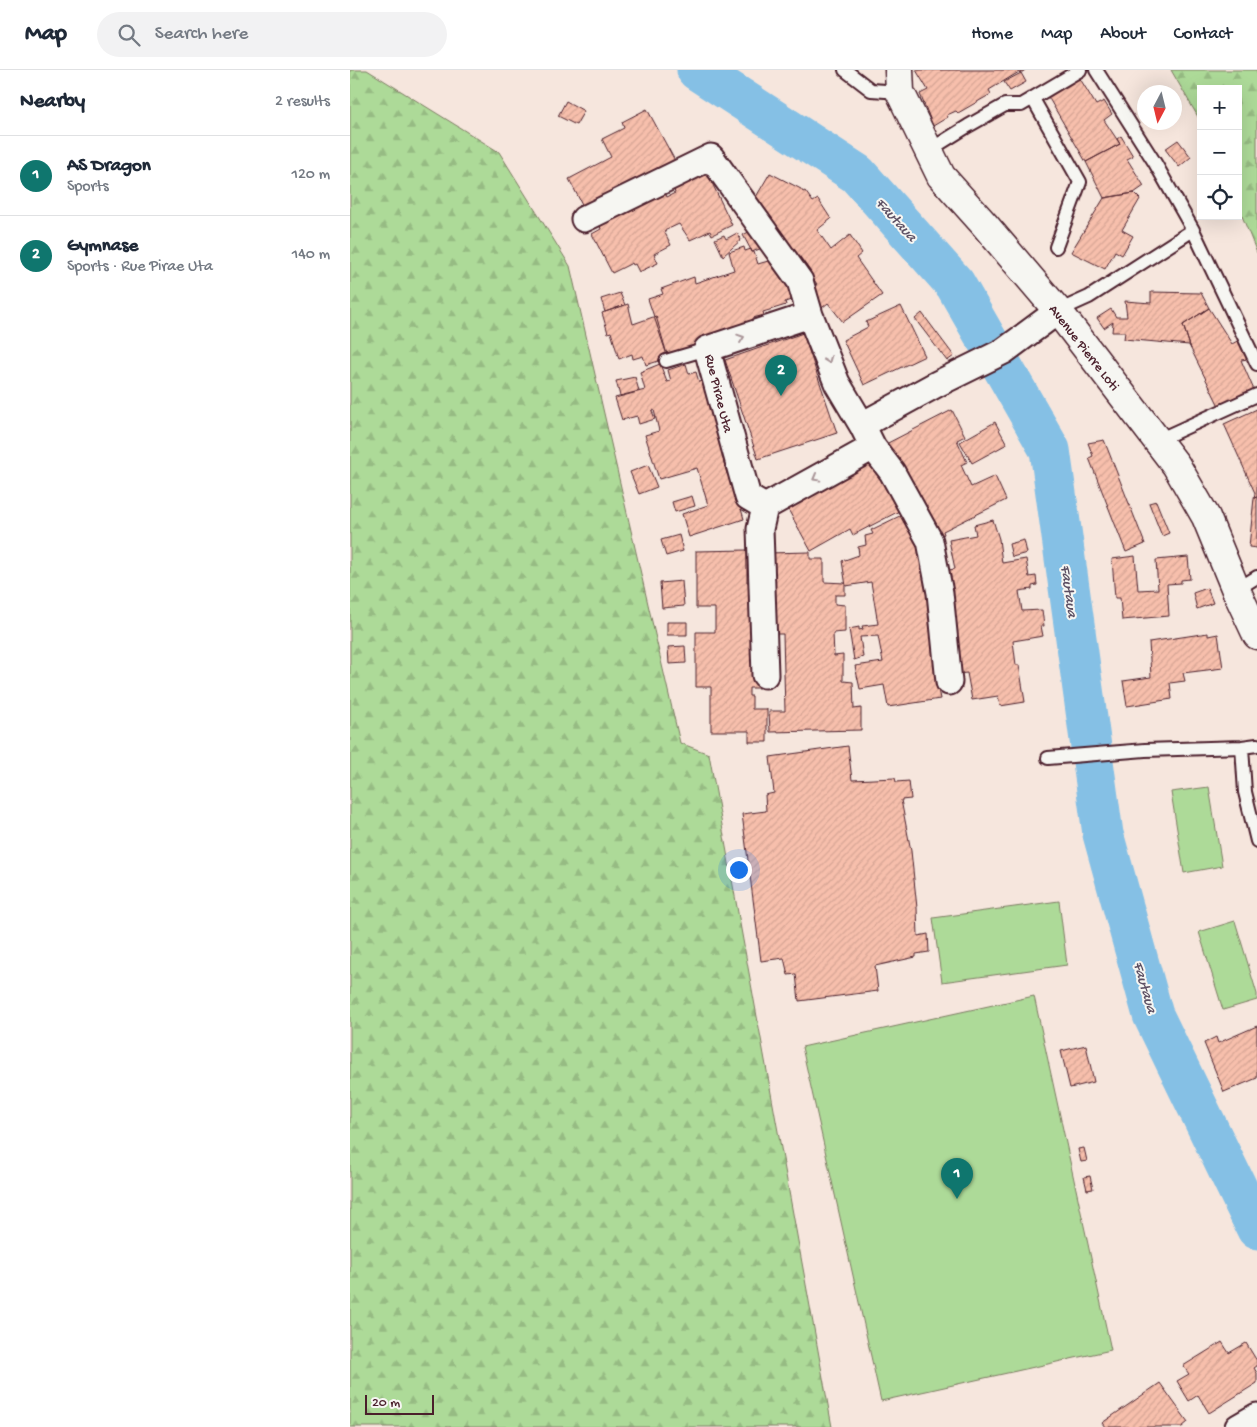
<!DOCTYPE html>
<meta charset="utf-8">
<style>
:root{--surface:#fff;--page:#f2f2f3;--text:#1f2937;--muted:#747a83;--line:#e0e1e3;--accent:#0f766e}
body{margin:0;font-family:"Gochi Hand",sans-serif;background:var(--page);color:var(--text)}
.controls{position:absolute;right:15px;top:15px;display:grid;overflow:hidden;border-radius:0px;box-shadow:0 5px 20px #0002}
.controls button{width:45px;height:45px;display:grid;place-items:center;padding:0;border:0;border-bottom:1px solid var(--line);background:var(--surface);color:var(--text);font:25px sans-serif}
.compass{position:absolute;left:787px;top:15px;width:45px;height:45px;border-radius:50%;background:var(--surface);box-shadow:0 5px 20px #0002;rotate:187deg}
.scale{position:absolute;left:15px;bottom:12px;width:69px;box-sizing:border-box;padding-left:5px;border:2px solid #4a1f2b;border-top:0;font-size:14px;line-height:18px;white-space:nowrap;color:#4a1f2b;-webkit-text-stroke:4px #f6f6f2;paint-order:stroke}
.you{position:absolute;left:388px;top:799px;width:18px;height:18px;margin:-12px;border:4px solid #fff;border-radius:50%;background:#1a73e8;box-shadow:0 0 0 8px #1a73e833}
.badge{display:grid;place-items:center;width:32px;height:32px;border-radius:50%;background:var(--accent);color:#fff;font-size:16px;font-weight:700}
.pin{position:absolute;translate:-50% -41px;filter:drop-shadow(0 1px 2px #0008)}
.pin::after{content:'';position:absolute;top:26px;width:18px;height:15px;background:inherit;clip-path:polygon(0 0,100% 0,50% 100%)}
.list{margin:0;padding:0;list-style:none}
h2{display:flex;justify-content:space-between;align-items:center;height:65px;margin:0;padding:0 20px;font-size:21px}
h2 small{font-size:16px;font-weight:400;color:var(--muted)}
.list li{display:grid;grid-template-columns:32px 1fr auto;gap:15px;align-items:center;box-sizing:border-box;height:80px;padding:0 20px;border-top:1px solid var(--line)}
.list b{display:block;font-size:19px;white-space:nowrap}
.list p{margin:0;font-size:16px;white-space:nowrap;color:var(--muted)}
.list em{font-size:16px;font-style:normal;color:var(--muted)}
.icon{flex:none;width:28px;height:28px;fill:none;stroke:currentColor;stroke-width:2;stroke-linecap:round;stroke-linejoin:round}
.map{position:relative;flex:none;width:907px;height:1357px;overflow:hidden}
header{display:flex;align-items:center;gap:30px;box-sizing:border-box;height:70px;padding:0 25px;background:var(--surface);border-bottom:1px solid var(--line)}
header strong{font-size:24px}
nav{display:flex;gap:28px;margin-inline-start:auto;font-size:18px}
.search{width:350px;height:45px;background:var(--page);display:flex;align-items:center;gap:12px;box-sizing:border-box;padding:0 18px;border-radius:28px;color:var(--muted);font-size:19px}
main{display:flex}
aside{flex:1;background:var(--surface)}
.map>svg:first-child{display:block}
.green{fill:#adda98;stroke:#7c7c62}
.forest{fill:url(#forest-firs);stroke:#7c7c62}
.lines{fill:none;stroke-linecap:round;stroke-linejoin:round}
.river{stroke:#85c0e5;stroke-width:41}
.building{fill:url(#building-hatch);stroke:#4a1f2b}
.lane-casing{stroke:#4a1f2b;stroke-width:16}
.street-casing{stroke:#4a1f2b;stroke-width:29}
.secondary-casing{stroke:#4a1f2b;stroke-width:31}
.lane{stroke:#f6f6f2;stroke-width:12}
.street{stroke:#f6f6f2;stroke-width:25}
.secondary{stroke:#f6f6f2;stroke-width:28}
.oneway{stroke:#a99598}
.labels{text-anchor:middle;stroke-width:4;stroke-linejoin:round;paint-order:stroke}
.street-label{font-size:14px;fill:#4a1f2b;stroke:#f6f6f2}
.water-label{font-size:15px;font-style:italic;fill:#5c4f63;stroke:#f6f6f2}
</style>
<header>
<strong>Map</strong>
<div class="search"><svg class="icon" aria-label="search" viewBox="0 0 24 24"><circle cx="10" cy="10" r="6"/><path d="M15 15l6 6"/></svg>Search here</div>
<nav><a>Home</a><a>Map</a><a>About</a><a>Contact</a></nav>
</header>
<main>
<aside>
<h2>Nearby<small>2 results</small></h2>
<ul class="list">
<li><span class="badge">1</span><div><b>AS Dragon</b><p>Sports</p></div><em>120 m</em></li>
<li><span class="badge">2</span><div><b>Gymnase</b><p>Sports · Rue Pirae Uta</p></div><em>140 m</em></li>
</ul>
</aside>
<div class="map">
<svg width="907" height="1357" viewBox="0 0 907 1357">
<defs>
<pattern id="forest-firs" width="22" height="20" patternUnits="userSpaceOnUse" patternTransform="scale(1.25)"><rect width="22" height="20" fill="#adda98"/><path d="M5 1l3.5 6h-7zM16 11l3.5 6h-7z" fill="#96bb83"/></pattern>
<pattern id="building-hatch" width="6" height="6" patternUnits="userSpaceOnUse" patternTransform="scale(1.25)"><rect width="6" height="6" fill="#f7bfac"/><path d="M-1 1l2-2M0 6l6-6M5 7l2-2" fill="none" stroke="#d5a494"/></pattern>
</defs>
<rect width="100%" height="100%" fill="#f6e6dd"/>
<filter id="ink" filterUnits="userSpaceOnUse"><feTurbulence type="fractalNoise" baseFrequency=".02" numOctaves="2"/><feDisplacementMap in="SourceGraphic" scale="10" xChannelSelector="R" yChannelSelector="G"/><feConvolveMatrix kernelMatrix="1 2 1 2 8 2 1 2 1" color-interpolation-filters="sRGB"/></filter>
<g filter="url(#ink)">
<path class="green" d="M859 717 872 796 834 803 821 722Z
M709 831 717 895 592 912 583 848Z
M885 851 907 924V930L873 940 849 862Z
M684 926 761 1280 531 1331 452 977Z"/>
<path class="forest" d="M0 0H17L149 82 220 196 330 673 359 684 482 1357H0Z
M821 0H907V183L888 136V19H851V52Z"/>
<g class="lines">
<path class="river" d="M347 0 507 104 605 214 700 380 753 764 803 945 907 1159"/>
</g>
<path class="building" d="M566 0H675L671 3 669 2 639 20 641 24 608 43 606 41 597 45 598 47 583 56 570 24 578 20Z
M671 3 676 12 660 21 654 12Z
M729 7 746 35 754 31 762 44 754 50 770 74 736 92 697 25Z
M216 31 234 41 226 55 208 46Z
M297 39 329 98 237 144 219 109 261 87 252 69 274 58 272 52Z
M771 66 783 86 777 89 794 116 784 123 754 128 736 92 770 74 767 69Z
M828 70 841 87 829 97 815 79Z
M354 96 382 155 362 165 360 161 340 170 329 154 314 161 321 175 304 184 308 193 289 202 285 194 283 195 282 193 262 203 242 164 251 159 250 156 261 150 258 143 312 116 317 127 325 123 324 120 335 113Z
M420 103 451 119 453 122 455 121 463 132 468 129 481 149 467 160 481 180 500 165 512 183 506 188 532 225 493 252 478 233 467 242 461 218 467 214 441 179 403 132Z
M784 123 790 129 772 160 783 166 772 185 765 181 755 199 721 182 754 128Z
M406 158 412 178 402 182 393 165Z
M387 163 391 170 373 186 365 169 374 165 376 169Z
M394 177 395 181 401 179 402 182H404L408 194 428 188 444 229 435 232 436 235 413 242 414 245 403 248 405 257 318 288 298 229 313 224 311 219 344 207 345 213 384 200 379 182Z
M801 222 851 223 859 238 833 255 841 279 839 275 774 269 775 262H762L763 252 754 258 747 248 761 239 766 247H777L775 231 801 233Z
M270 223 275 235 255 242 251 229Z
M278 234 283 254 306 246 318 288 296 295 293 286 283 289 282 284 269 289 261 262 258 263 252 243Z
M551 236 575 286 514 315 493 270 518 257 516 252Z
M859 238 882 274 889 270 898 289 891 290 904 320 869 336 841 279 833 255Z
M572 243 604 286 597 291 565 249Z
M453 263 487 363 408 389 375 290Z
M310 294 317 312 321 311 318 300 336 294 339 304 346 302 349 312 352 311 356 323 365 320 385 385 373 389 377 404 380 403 394 437 391 439 394 449 339 467 332 444 358 435 347 398 309 409 295 365 309 361 304 340 302 341 305 349 289 354 287 346 272 350 265 328 295 320 290 302Z
M285 307 289 321 270 326 266 311Z
M907 339V427L904 428 905 423 874 354Z
M602 340 615 366 607 370 617 392 611 395 621 417 645 406 656 430 593 461 594 464 585 470 532 376Z
M645 352 657 374 622 393 610 372Z
M754 370 795 474 776 482 739 388 743 386 738 373Z
M523 383 555 438 503 465 500 459 461 481 434 432Z
M298 395 307 417 289 424 280 402Z
M342 426 345 436 325 442 322 432Z
M907 427V478L899 477 904 428Z
M806 431 819 463 812 466 799 433Z
M558 442 582 502 592 618 588 619 590 629 538 637 534 615 510 619 505 596 533 592 528 566 510 567 513 587 504 590 499 559 509 557V560L513 559 512 556 528 554 521 512 496 516 492 491 509 485 508 477 516 475 515 466 523 464 521 460Z
M643 450 649 469 652 493 676 489 679 507 686 506 687 515 682 516V519L669 521 672 541 692 540 694 556H691L693 566 663 571 666 595H669L675 632 650 636 648 626 622 630 617 603 606 604 592 501 605 499 599 470 626 465 624 455Z
M329 465 333 481 316 486 311 470Z
M674 470 677 483 662 487 659 474Z
M397 480V512H408L409 618H399V626H402V639H417V672H399V661H361V617H346V562H365V538H346V481Z
M460 482V489H474V512L495 513V525H485V534L495 535V562L483 563 484 586 493 585V611L503 612 504 639 511 638V660L420 662 419 641H435L433 564H420L418 483Z
M785 486 788 520 808 519 806 490 838 487 840 509 831 510V513L817 514 819 546 772 550 770 528H765L762 489Z
M332 511 334 536 312 538 310 513Z
M857 518 863 533 847 539 843 523Z
M317 552H337V565H317Z
M858 563V566L868 564 873 598 833 603 835 611 820 613 822 629 777 636 773 611 801 607 799 572Z
M335 576 336 593 319 594 318 577Z
M498 676 502 710 545 708 546 712 559 711 561 729 551 730 561 781 567 838 568 866 578 864 579 882 566 884V887L525 896 528 921 449 931 446 904 438 905 434 888 411 891 392 744 416 741 415 725 424 723 420 687Z
M907 956V1008L874 1022 854 973 866 967 868 973Z
M736 975 744 1012 720 1018 711 981Z
M734 1078 737 1091 731 1092 728 1079Z
M740 1106 743 1119 737 1120 734 1107Z
M872 1272 879 1283 896 1273 907 1291V1296L904 1298 907 1303V1313L859 1343 848 1325 839 1331 827 1311 839 1304 833 1296Z
M810 1313 838 1352 832 1357H755L752 1353Z"/>
<g class="lines">
<g class="lane-casing">
<path id="lane" d="M495 0 521 20 550 22
M746 0 805 93 843 160 907 294
M683 29 730 112 706 177
M578 81 618 56 655 35H671L730 0
M708 241 739 227 843 160
M316 291 357 279
M808 370 907 325
M886 520 907 507
M892 677 895 722 907 771
M698 688 795 680 892 677 907 675"/>
</g>
<g class="street-casing">
<path id="street" d="M234 149 361 87 450 211 460 245 487 313 512 355 523 377 415 437 398 427 357 279 460 245
M512 355 587 314 654 281 708 241
M523 377 542 402 580 471 590 523 599 612
M415 605 410 459 415 437
M888 1357 907 1346"/>
</g>
<g class="secondary-casing">
<path id="secondary" d="M549 0 550 22 591 106 634 154 708 241 826 395 856 447 886 520 907 565"/>
</g>
<use href="#lane" class="lane"/>
<use href="#street" class="street"/>
<use href="#secondary" class="secondary"/>
</g>
<defs><path id="oneway-chevron" d="M-2-3.5L2.5 0L-2 3.5" fill="none" stroke-width="1.6" stroke-linecap="round" stroke-linejoin="round" transform="scale(1.25)"/></defs>
<g class="oneway">
<use href="#oneway-chevron" transform="translate(391 268) rotate(-19)"/>
<use href="#oneway-chevron" transform="translate(478 290) rotate(69)"/>
<use href="#oneway-chevron" transform="translate(466 408) rotate(151)"/>
</g>
</g>
<g class="labels">
<g class="street-label">
<text transform="translate(735 277) rotate(52)" y="5">Avenue Pierre Loti</text>
<text transform="translate(370 323) rotate(76)" y="5">Rue Pirae Uta</text>
</g>
<g class="water-label">
<text transform="translate(547 149) rotate(48)" y="5">Fautaua</text>
<text transform="translate(720 521) rotate(82)" y="5">Fautaua</text>
<text transform="translate(796 917) rotate(74)" y="5">Fautaua</text>
</g>
</g>
</svg>
<div class="controls">
<button>+</button>
<button>−</button>
<button><svg class="icon" aria-label="locate" viewBox="0 0 24 24"><circle cx="12" cy="12" r="6"/><path d="M12 2v4M12 18v4M2 12h4M18 12h4"/></svg></button>
</div>
<svg class="compass" viewBox="-18 -18 36 36"><path d="M0-13l5 13h-10z" fill="#e53935"/><path d="M0 13l5-13h-10z" fill="#747a83"/></svg>
<div class="scale">20 m</div>
<div class="you"></div>
<div class="pin badge" style="left:607px;top:1129px">1</div>
<div class="pin badge" style="left:431px;top:326px">2</div>
</div>
</main>
